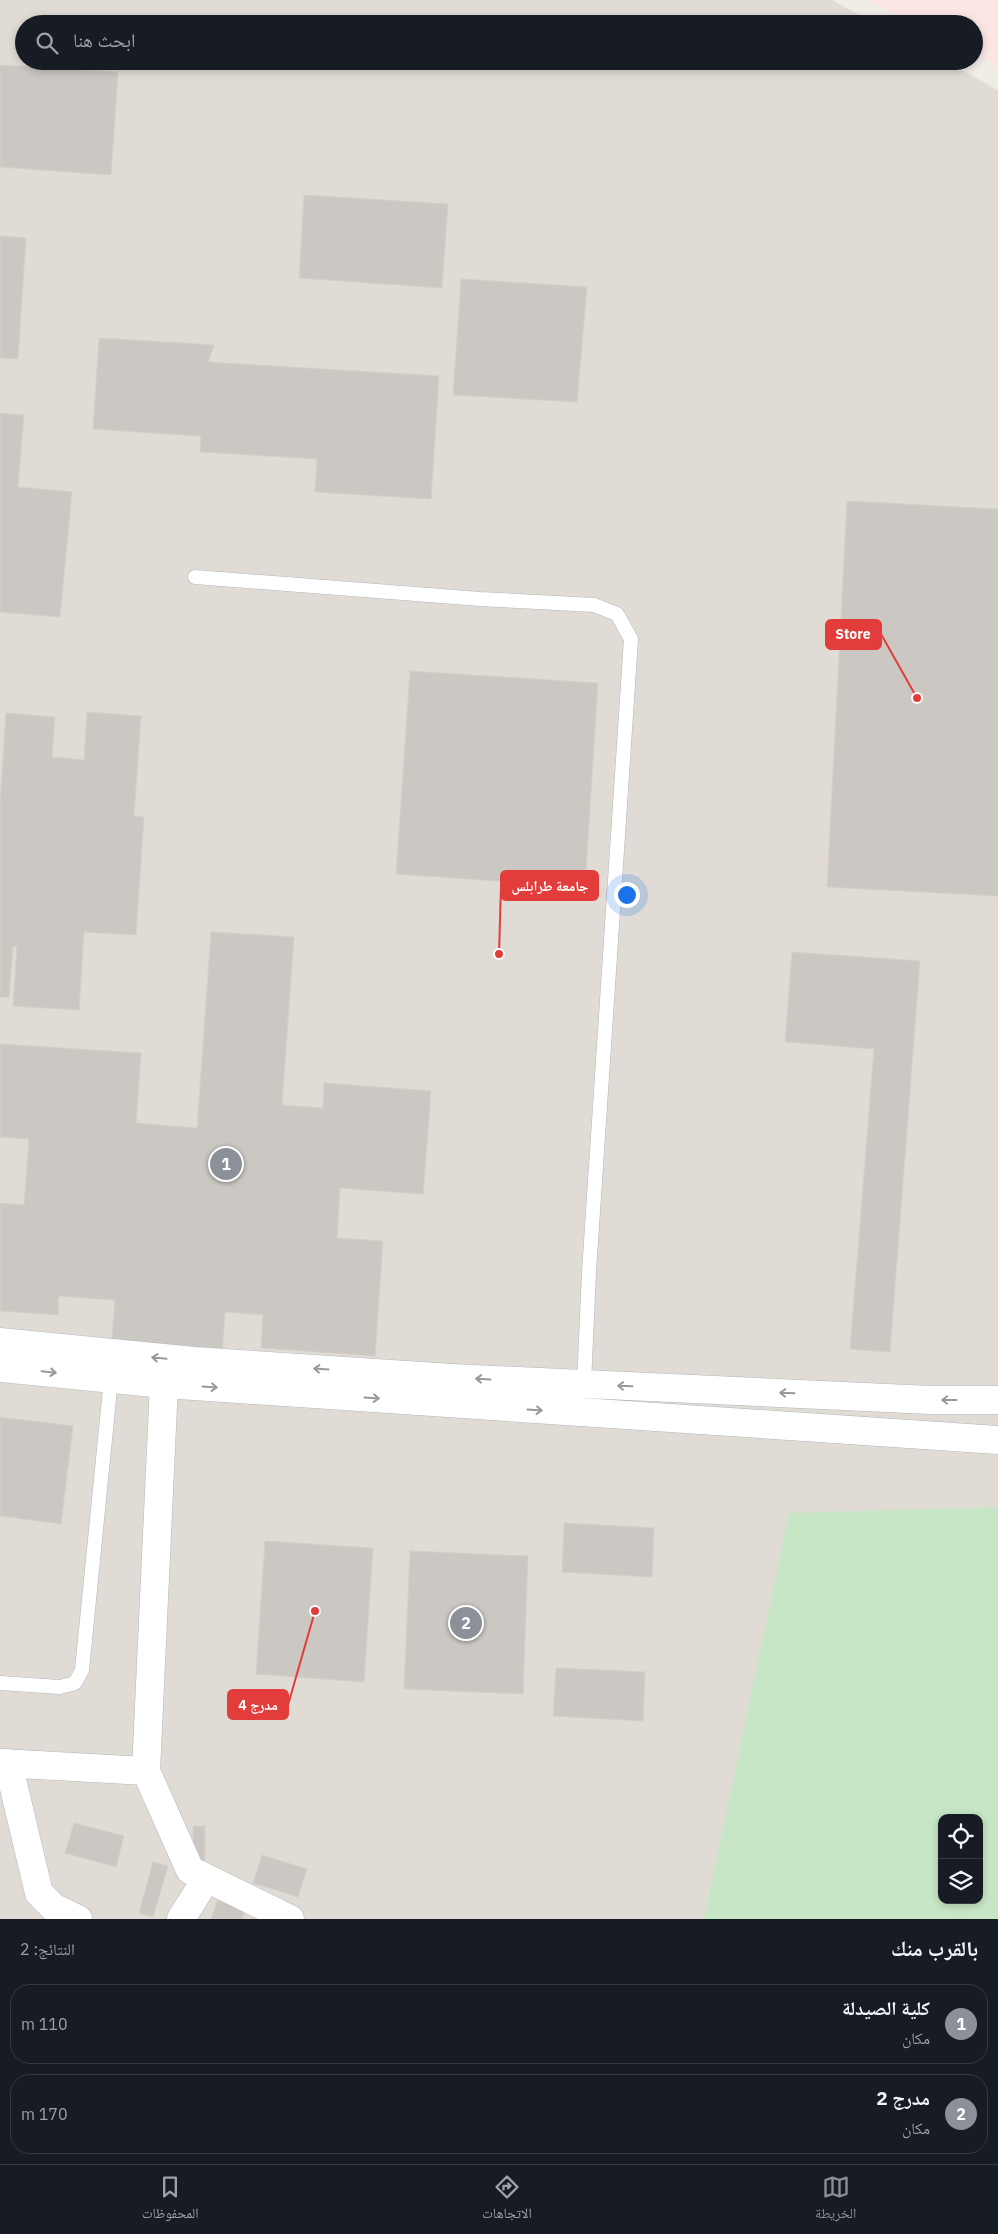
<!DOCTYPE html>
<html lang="ar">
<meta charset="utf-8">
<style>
:root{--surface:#171b24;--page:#242831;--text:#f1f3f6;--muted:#9ea1a6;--line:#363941;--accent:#8c9099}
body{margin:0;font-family:"IBM Plex Sans","Noto Naskh Arabic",sans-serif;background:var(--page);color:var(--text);direction:rtl}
.controls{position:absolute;right:15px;bottom:15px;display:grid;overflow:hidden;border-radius:10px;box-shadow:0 2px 8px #0003}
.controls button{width:45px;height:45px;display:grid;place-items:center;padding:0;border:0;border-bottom:1px solid var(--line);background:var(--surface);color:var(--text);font:25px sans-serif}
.you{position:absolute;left:626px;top:894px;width:18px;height:18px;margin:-12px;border:4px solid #fff;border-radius:50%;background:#1a73e8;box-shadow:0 0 0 8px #1a73e833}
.badge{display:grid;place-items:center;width:32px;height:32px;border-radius:50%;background:var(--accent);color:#fff;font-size:16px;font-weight:700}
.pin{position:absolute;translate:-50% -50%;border:2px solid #fff;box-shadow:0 1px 5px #0006}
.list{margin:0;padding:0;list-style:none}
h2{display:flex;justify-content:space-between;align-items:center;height:65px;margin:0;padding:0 20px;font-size:21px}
h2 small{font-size:16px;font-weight:400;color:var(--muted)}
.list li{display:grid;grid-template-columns:32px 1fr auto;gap:15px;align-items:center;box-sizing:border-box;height:80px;margin:0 10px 10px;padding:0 10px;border:1px solid var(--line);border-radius:20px}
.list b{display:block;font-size:19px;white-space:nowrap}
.list p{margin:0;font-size:16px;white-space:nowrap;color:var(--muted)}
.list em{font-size:16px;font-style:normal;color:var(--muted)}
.icon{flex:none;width:28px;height:28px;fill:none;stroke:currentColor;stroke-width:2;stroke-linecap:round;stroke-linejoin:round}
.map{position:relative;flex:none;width:998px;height:1919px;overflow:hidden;direction:ltr}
.search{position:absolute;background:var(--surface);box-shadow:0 2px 8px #0003;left:15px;right:15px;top:15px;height:55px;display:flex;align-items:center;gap:12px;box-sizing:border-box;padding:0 18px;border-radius:28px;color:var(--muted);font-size:19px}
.sheet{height:245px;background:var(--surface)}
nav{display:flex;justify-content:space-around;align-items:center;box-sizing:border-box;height:70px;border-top:1px solid var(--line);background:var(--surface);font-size:14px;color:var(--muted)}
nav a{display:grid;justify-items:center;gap:2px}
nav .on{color:var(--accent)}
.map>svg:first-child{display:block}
.education{fill:#e0dcd5;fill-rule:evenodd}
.medical{fill:#fbe6e5}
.green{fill:#c7e6c5;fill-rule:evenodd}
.building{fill:#cbc8c3;stroke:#d5cfc6}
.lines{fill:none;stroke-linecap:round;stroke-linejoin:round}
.lane-casing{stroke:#b4b7bb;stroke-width:15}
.street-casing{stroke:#b4b7bb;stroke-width:29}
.secondary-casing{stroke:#b3b7bb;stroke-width:29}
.lane{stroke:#fff;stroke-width:14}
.street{stroke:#fff;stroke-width:28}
.secondary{stroke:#fff;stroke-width:28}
.oneway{stroke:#969a9c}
.leader{fill:none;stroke:#e23d3b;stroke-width:2}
.callout-dot{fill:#e23d3b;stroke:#fff;stroke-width:2}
.callout{fill:#e23d3b;stroke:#e23d3b;stroke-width:2}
.callout-label{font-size:14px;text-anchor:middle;font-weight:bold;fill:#fff}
</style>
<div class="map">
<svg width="998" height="1919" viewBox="0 0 998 1919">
<rect width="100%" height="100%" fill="#f0ede7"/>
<path class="education" d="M0 0H832L876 24H24V61H945L998 90V1919H0ZM942 1818H979V1900H942Z"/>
<path class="medical" d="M868 0H998V67L974 55V24H914Z"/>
<path class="green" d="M998 1507V1919H704L789 1513ZM942 1818H979V1900H942Z"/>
<path class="building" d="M0 65 118 72 111 175 0 167Z
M304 195 448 204 442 288 299 278Z
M0 236 26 238 18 359 0 358Z
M461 279 587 287 577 402 453 395Z
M99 338 214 345 208 362 439 376 431 499 315 492 317 459 200 452 201 436 93 429Z
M0 413 24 415 18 487 72 492 60 617 0 612Z
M847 501 998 509V896L827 887Z
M410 671 598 683 585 887 396 874Z
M87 712 141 716 134 816 144 817 136 935 84 932 79 1010 13 1006 17 947H13L9 997H0V804L6 713 55 717 52 757 84 760Z
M211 932 294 937 282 1105 323 1108 324 1083 431 1091 423 1194 340 1188 337 1238 383 1241 375 1356 261 1348 263 1315 225 1312 222 1357 111 1350 115 1300 59 1296 58 1315 0 1311V1203L24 1205 29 1139 0 1137V1044L141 1053 136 1123 197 1128Z
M792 952 920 961 890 1352 850 1349 874 1049 785 1042Z
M0 1417 73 1426 61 1524 0 1516Z
M564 1523 654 1528 652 1577 562 1572Z
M265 1541 373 1548 364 1682 256 1674Z
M410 1551 528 1556 523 1694 404 1689Z
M556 1668 645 1672 643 1721 553 1716Z
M74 1823 124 1836 116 1867 65 1853Z
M193 1826H205V1860H193Z
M262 1855 307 1869 298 1897 253 1883Z
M153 1862 168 1866 153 1917 139 1913Z
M219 1896 246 1905 242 1919H211Z"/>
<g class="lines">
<g class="lane-casing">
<path id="lane" d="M195 577 480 599 594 605 617 614 631 639 589 1272 584 1384
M0 1683 60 1687 75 1683 82 1670 111 1379"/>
</g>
<g class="street-casing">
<path id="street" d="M164 1384 146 1771 190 1870 290 1919
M0 1763 146 1771
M8 1763 39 1893 53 1907 78 1919
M181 1919 206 1879"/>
</g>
<g class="secondary-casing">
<path id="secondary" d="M0 1342 194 1361 452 1378 930 1400H998
M0 1368 164 1384 998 1440"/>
</g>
<use href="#lane" class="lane"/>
<use href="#street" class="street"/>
<use href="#secondary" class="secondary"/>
</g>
<defs><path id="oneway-shaft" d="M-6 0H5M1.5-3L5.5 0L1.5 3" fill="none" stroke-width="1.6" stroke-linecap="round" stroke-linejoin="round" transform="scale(1.25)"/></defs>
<g class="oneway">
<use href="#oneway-shaft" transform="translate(159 1358) rotate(-174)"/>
<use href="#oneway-shaft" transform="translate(321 1369) rotate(-176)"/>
<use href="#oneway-shaft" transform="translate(49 1372) rotate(6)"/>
<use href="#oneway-shaft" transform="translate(483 1379) rotate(-177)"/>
<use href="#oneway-shaft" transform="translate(625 1386) rotate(-178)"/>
<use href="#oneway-shaft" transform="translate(210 1387) rotate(4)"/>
<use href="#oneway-shaft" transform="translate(787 1393) rotate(-178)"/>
<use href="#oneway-shaft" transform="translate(372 1398) rotate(4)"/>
<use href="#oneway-shaft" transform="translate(949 1400) rotate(-180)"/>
<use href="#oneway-shaft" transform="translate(535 1410) rotate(4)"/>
</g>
<path class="leader" d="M917 698L881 634M499 954L501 886M315 1611L288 1705"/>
<g class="callout-dot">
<circle cx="917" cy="698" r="5"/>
<circle cx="499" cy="954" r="5"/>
<circle cx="315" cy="1611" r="5"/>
</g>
<g class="callout">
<rect x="826" y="620" width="55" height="29" rx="5"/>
<rect x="501" y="871" width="97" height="29" rx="5"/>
<rect x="228" y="1690" width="60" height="29" rx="5"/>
</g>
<g class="callout-label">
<text x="853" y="639">Store</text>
<text x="550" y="891">جامعة طرابلس</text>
<text x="258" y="1710">مدرج 4</text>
</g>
</svg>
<div class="controls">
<button><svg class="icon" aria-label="locate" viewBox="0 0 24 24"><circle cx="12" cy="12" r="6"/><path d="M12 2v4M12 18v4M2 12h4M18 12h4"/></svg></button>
<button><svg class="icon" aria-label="layers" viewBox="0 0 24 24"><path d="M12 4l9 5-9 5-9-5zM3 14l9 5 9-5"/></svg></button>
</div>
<div class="you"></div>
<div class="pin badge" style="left:226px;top:1164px">1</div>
<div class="pin badge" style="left:466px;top:1623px">2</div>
<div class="search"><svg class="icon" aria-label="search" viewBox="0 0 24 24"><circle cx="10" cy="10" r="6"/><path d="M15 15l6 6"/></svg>ابحث هنا</div>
</div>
<section class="sheet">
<h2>بالقرب منك<small>النتائج: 2</small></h2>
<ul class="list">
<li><span class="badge">1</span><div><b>كلية الصيدلة</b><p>مكان</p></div><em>110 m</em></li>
<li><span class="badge">2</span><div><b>مدرج 2</b><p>مكان</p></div><em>170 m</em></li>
</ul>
</section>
<nav>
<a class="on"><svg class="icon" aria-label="map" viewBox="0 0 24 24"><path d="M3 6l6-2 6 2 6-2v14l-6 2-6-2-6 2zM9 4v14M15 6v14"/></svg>الخريطة</a>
<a><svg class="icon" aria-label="directions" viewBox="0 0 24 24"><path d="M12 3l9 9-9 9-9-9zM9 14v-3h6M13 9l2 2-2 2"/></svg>الاتجاهات</a>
<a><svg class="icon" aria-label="saved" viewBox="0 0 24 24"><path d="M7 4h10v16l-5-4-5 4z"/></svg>المحفوظات</a>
</nav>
